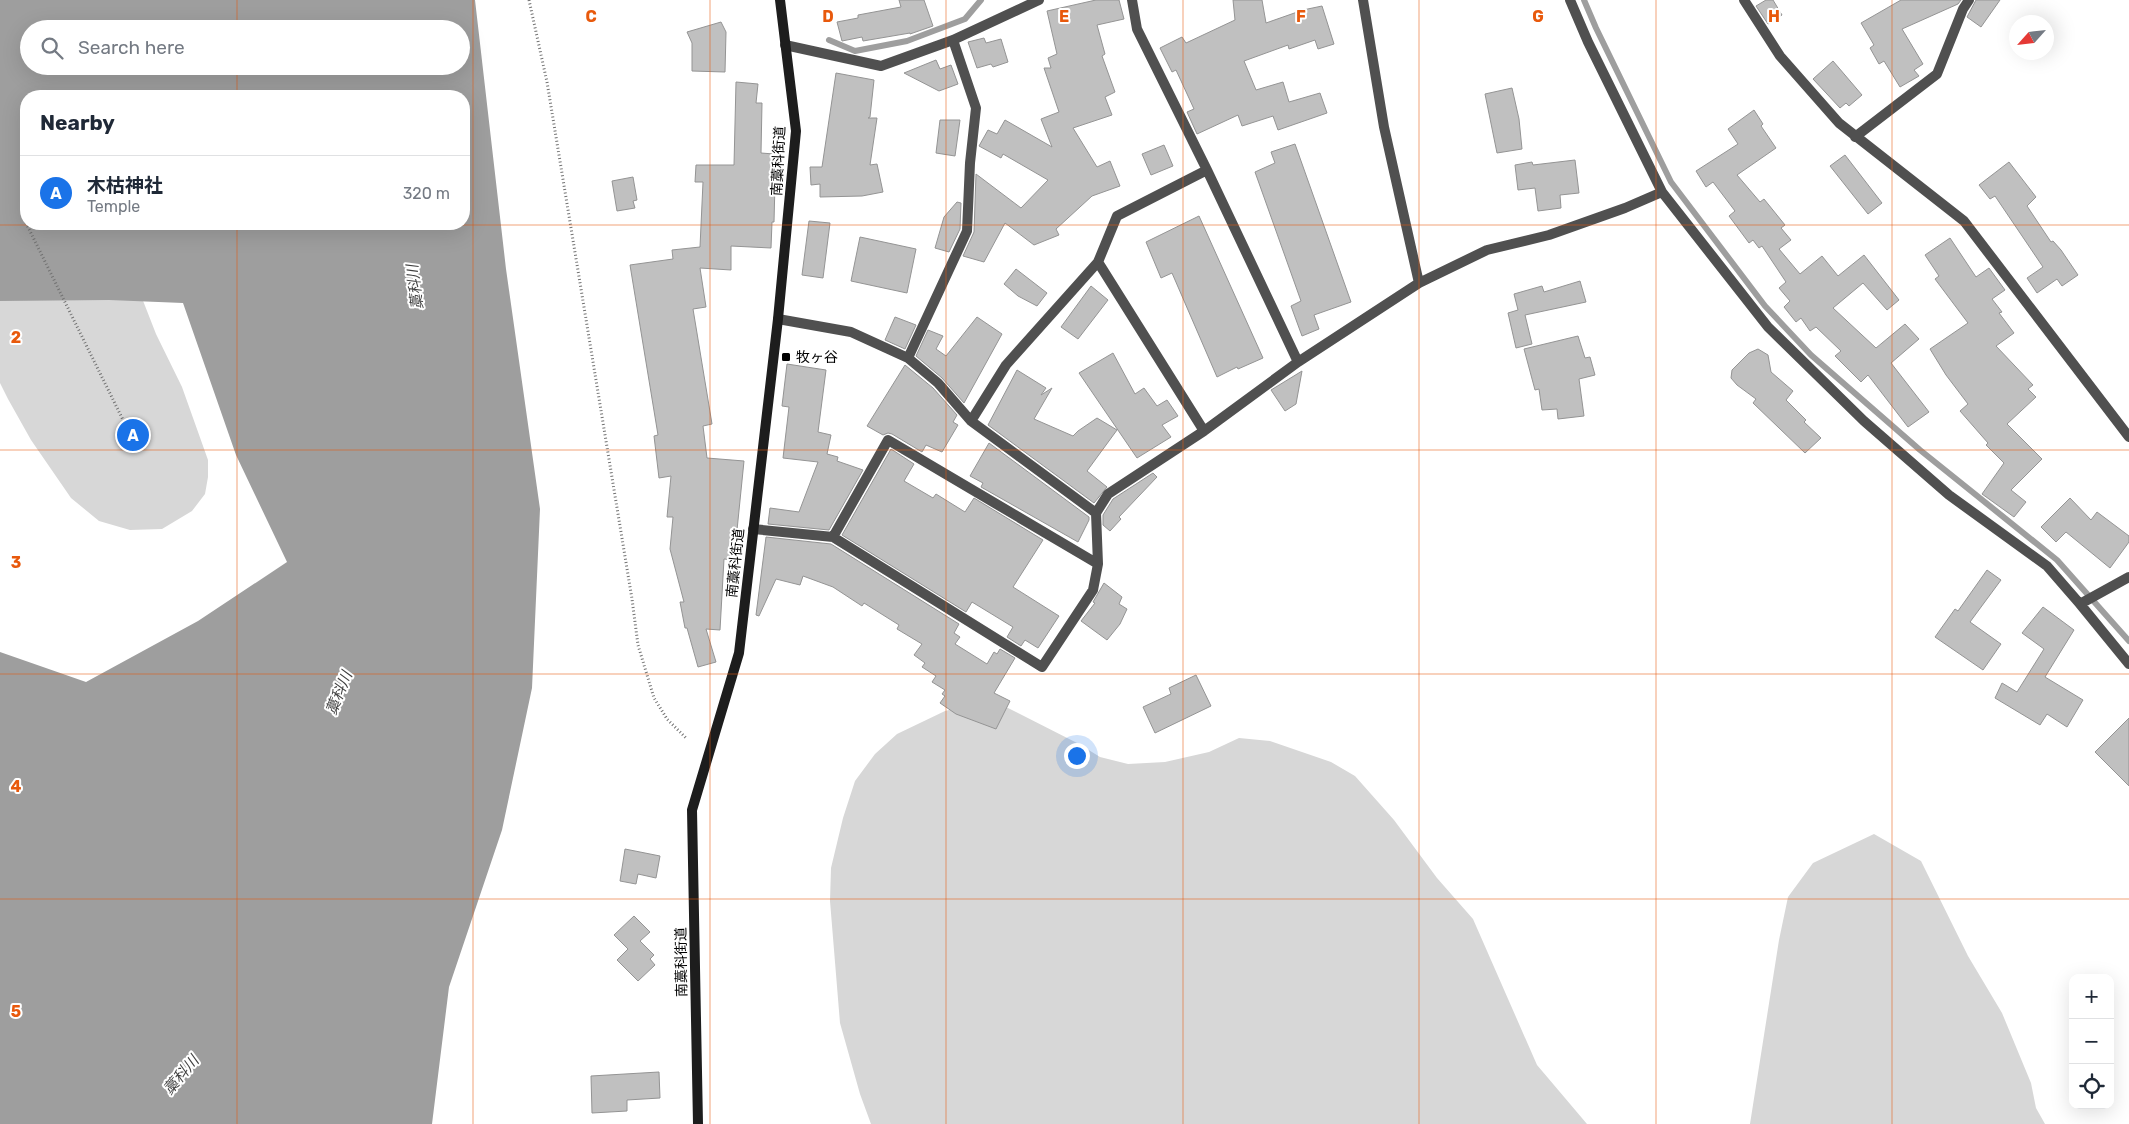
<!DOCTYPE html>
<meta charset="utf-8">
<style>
:root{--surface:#fff;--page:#f6f6f7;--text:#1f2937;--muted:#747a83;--line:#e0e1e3;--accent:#1a73e8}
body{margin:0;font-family:Rubik,"Noto Sans JP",sans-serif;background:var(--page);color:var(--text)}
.controls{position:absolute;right:15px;bottom:15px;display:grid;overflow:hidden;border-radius:10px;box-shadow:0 5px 20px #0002}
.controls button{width:45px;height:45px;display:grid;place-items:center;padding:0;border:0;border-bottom:1px solid var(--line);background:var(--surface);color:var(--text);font:25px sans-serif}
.compass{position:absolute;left:2009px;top:15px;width:45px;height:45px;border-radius:50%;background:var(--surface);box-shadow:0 5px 20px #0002;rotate:243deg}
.you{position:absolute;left:1076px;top:755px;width:18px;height:18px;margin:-12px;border:4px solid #fff;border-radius:50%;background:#1a73e8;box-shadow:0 0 0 8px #1a73e833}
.badge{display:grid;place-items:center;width:32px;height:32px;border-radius:50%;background:var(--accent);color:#fff;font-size:16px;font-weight:700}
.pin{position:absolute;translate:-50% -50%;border:2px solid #fff;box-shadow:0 1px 5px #0006}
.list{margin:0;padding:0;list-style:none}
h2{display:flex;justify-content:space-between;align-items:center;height:65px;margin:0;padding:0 20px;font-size:21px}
h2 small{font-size:16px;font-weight:400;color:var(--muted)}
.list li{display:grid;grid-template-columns:32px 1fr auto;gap:15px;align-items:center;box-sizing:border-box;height:75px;padding:0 20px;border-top:1px solid var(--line)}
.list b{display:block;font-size:19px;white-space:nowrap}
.list p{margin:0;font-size:16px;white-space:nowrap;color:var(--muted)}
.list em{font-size:16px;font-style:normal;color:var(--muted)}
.icon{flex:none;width:28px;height:28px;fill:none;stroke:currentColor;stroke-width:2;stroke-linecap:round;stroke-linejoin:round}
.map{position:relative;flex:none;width:2129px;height:1124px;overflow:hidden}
.search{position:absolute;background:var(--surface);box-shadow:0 5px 20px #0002;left:20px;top:20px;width:450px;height:55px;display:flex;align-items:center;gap:12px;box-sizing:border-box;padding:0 18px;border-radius:28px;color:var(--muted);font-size:19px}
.panel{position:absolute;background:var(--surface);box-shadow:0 5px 20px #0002;left:20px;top:90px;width:450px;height:140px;border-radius:20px}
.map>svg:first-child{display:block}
.green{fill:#d7d7d7}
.water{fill:#9e9e9e;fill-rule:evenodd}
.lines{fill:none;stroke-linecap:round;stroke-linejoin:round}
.stream{stroke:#9e9e9e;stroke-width:6}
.building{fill:#c0c0c0;stroke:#949494}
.path{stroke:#727272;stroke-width:3;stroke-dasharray:1 2.5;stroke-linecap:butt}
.street{stroke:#505050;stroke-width:10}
.secondary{stroke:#1d1d1d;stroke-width:10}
.grid{fill:none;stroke:#e8590c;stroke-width:1;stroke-opacity:0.55}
.poi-dot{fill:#000;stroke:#fff;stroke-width:2}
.labels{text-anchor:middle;stroke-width:4;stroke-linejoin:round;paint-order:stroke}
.street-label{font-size:14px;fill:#000;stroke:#fff}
.poi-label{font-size:14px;fill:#000;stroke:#fff;text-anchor:start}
.water-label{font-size:15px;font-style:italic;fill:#3f3f3f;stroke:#fff}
.grid-label{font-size:16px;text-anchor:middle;font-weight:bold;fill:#e8590c;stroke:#fff;stroke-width:4;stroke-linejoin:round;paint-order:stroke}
</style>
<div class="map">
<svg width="2129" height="1124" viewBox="0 0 2129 1124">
<rect width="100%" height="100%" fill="#fff"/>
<path class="green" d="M26 224 140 293 156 334 182 387 208 460V477L205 494 192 511 162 529 130 530 99 521 71 498 31 440 8 399 0 383V236Z
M973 704 1004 706 1079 744 1100 757 1128 764 1165 762 1209 752 1239 738 1270 741 1331 762 1355 776 1394 820 1437 878 1473 919 1537 1065 1587 1124H871L860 1094 840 1023 830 901 831 868 843 818 855 781 875 754 897 734 945 711Z
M1874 834 1921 861 1968 956 2002 1013 2031 1083 2036 1108 2045 1124H1750L1779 940 1788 897 1813 863Z"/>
<path class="water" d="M0 0H475L506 269 540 509 532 688 502 830 449 987 432 1124H0V652L86 682 198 621 287 562 236 455 183 303 109 300 0 301ZM29 29H461V66H29ZM26 96H464V224H26Z"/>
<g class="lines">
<path class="stream" d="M1584 0 1596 28 1671 182 1765 306 1811 355 1920 450 2057 560 2129 641
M829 40 855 51 907 41 965 19 981 0"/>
</g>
<path class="building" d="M899 0H924L933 26 910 34V33L863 41 862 37 842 41 837 22 858 18V15L901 7Z
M1096 0H1119L1124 19 1097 25 1105 54 1102 56 1115 92 1105 97 1112 115 1073 128 1097 167 1110 161 1120 186 1092 196 1056 229 1059 235 1034 245 1005 223 984 262 963 256 974 232 976 174 1021 208 1048 180 1003 154 1001 158 979 146 988 130 997 134 1005 120 1052 147 1041 119 1059 112 1044 68H1051L1048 58 1057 54 1047 11Z
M1233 0H1262L1266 23 1303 10 1322 6 1334 44 1318 49 1315 40 1289 49 1288 45 1244 61 1256 90 1283 82 1289 102 1320 93 1327 113 1278 130 1273 116 1242 126 1238 115 1197 134 1187 112 1194 109 1176 70 1172 72 1160 48 1182 37 1186 43 1235 20Z
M1766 0H1773L1782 15 1768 24 1756 6Z
M1901 0H1961L1958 4 1902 29 1923 64 1914 70 1919 76 1900 87 1884 61 1879 64 1870 48 1874 45 1861 23Z
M1976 0H2000L1981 27 1967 17Z
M721 22 726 32 725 72 692 71V43L687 32Z
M984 38 986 43 1001 39 1008 62 993 67 991 64 977 68 968 42Z
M936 60 940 69 951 65 958 84 939 91 904 73Z
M1833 61 1862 95 1849 106 1846 103 1840 108 1813 79Z
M836 73 874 80 870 117 868 118H877L870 165 877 164 883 192 862 196 820 197V184L811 185 810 167H822Z
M736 82 758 84 756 103H762L761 153 774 154 772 183H775L774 222H772L771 248 731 246V270L700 268 706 307 693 309 712 424 703 426 707 458 744 461 734 560 724 559 720 630 706 629 716 662 698 667 687 628H685L680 602H684L670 549 673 517H667L671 476 659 478 654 436 658 435 630 265 673 259 672 250 700 247 703 182H695L696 165H734Z
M1512 88 1519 119 1522 149 1497 153 1485 94Z
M1754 110 1763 124 1761 126 1776 148 1737 175 1760 202 1764 199 1785 225 1781 228 1791 240 1779 249 1800 274 1822 256 1838 276 1864 255 1899 300 1887 310 1863 283 1833 308 1876 348 1905 324 1919 339 1891 363 1929 412 1908 427 1868 375 1861 382 1835 356 1841 351 1816 327 1810 331 1801 318 1796 322 1784 307 1790 301 1779 288 1786 282 1762 246 1759 248 1753 240 1749 243 1729 216 1735 211 1713 182 1706 187 1696 171 1738 144 1728 129Z
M940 120H960L955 156 936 153Z
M1295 144 1351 302 1314 315 1319 329 1302 336 1291 306 1301 301 1255 172 1275 163 1271 152Z
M1164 145 1173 166 1151 175 1142 154Z
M1845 155 1882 203 1868 214 1830 166Z
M1575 160 1579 193 1560 195 1561 208 1538 211 1535 188 1518 190 1515 165 1532 162 1533 165Z
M2009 162 2036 197 2027 206 2051 242 2053 241 2061 250 2078 275 2062 286 2057 279 2037 293 2027 278 2043 267 1995 196 1990 199 1979 185Z
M633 177 637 200 633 201 635 208 617 211 612 181Z
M957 202 961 203 960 229 949 252 935 248 944 217Z
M1199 216 1263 358 1238 369 1237 367 1217 377 1172 273 1161 278 1146 242Z
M809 221 830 223 823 278 802 275Z
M860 237 916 249 907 293 851 281Z
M1950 238 1976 277 1989 268 2005 290 1992 299 2002 312 1999 313 2014 333 1996 346 2033 385 2028 389 2036 397 2007 424 2042 459 2011 490 2026 502 2014 517 1982 494 2004 463 1986 445 1988 443 1960 411 1968 404 1946 375 1930 349 1968 323 1935 279 1939 276 1925 255Z
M1016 269 1047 293 1037 306 1018 296 1004 284Z
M1580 281 1586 302 1525 315 1532 344 1516 348 1508 313 1518 310 1514 294 1542 286 1544 292Z
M1091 286 1108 300 1078 339 1061 327Z
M895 317 916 325 905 349 885 340Z
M977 317 1002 334 964 403 942 378 916 356 928 330 943 336 936 349 946 356Z
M1578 336 1585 358 1590 357 1595 375 1579 379 1584 416 1558 419 1557 409 1542 410 1539 389 1535 390 1524 349Z
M1758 349 1768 355 1771 372 1793 391 1786 400 1806 420 1804 422 1821 438 1805 453 1753 403 1756 399 1737 385 1731 378 1732 370 1749 353Z
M1113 353 1135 394 1144 388 1157 406 1167 400 1178 416 1162 425 1171 437 1137 458 1079 373Z
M787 364 826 370 818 432 831 435 827 454 838 457 837 461 863 470 829 530 768 524 770 508 799 512 818 462 783 458 789 407 782 406Z
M905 365 933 388 957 415 953 422 958 425 942 452 926 445 922 452 892 434 888 433 883 435 867 426Z
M1017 370 1046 388 1041 395 1052 388 1034 419 1073 436 1078 431 1097 418 1117 430 1087 471 1107 487 1094 503 988 425Z
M1302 371 1296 404 1285 411 1271 390Z
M989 443 1089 517V520L1078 542 981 487 983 483 970 476Z
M891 449 914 464 904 481 933 498 936 494 965 512 974 498 1043 540 1013 587 1059 616 1038 648 1025 640 1021 646 1007 637 1013 627 972 602 966 612 842 535Z
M1153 473 1157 477 1119 517 1121 519 1110 531 1103 525V515L1113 499Z
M2070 498 2091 520 2097 512 2129 536V542L2110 568 2066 532 2056 542 2041 527Z
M766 537 831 544 959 624 954 633 960 637 955 644 987 664 994 652 997 654 1000 649 1015 658 994 693 1010 701 996 729 956 714 940 703 945 696 942 694 945 690 932 682 936 676 922 667 925 663 914 655 922 644 897 629 899 625 864 603 862 606 833 587 803 576 800 585 776 579 759 616 756 615Z
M1987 570 2001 580 1970 622 2001 644 1983 670 1935 637 1955 609 1958 611Z
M1104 583 1122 597 1119 604 1127 609 1120 624 1107 640 1081 621 1095 603 1093 602Z
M2043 607 2074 630 2045 677 2083 700 2067 727 2047 714 2040 725 1995 698 2002 683 2017 692 2044 649 2022 633Z
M1196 675 1211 706 1155 733 1143 707 1171 694 1169 688Z
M2129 718V786L2095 752Z
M625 849 660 856 656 878 638 874 636 884 620 881Z
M634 916 650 932 640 941 654 955 650 959 655 965 638 981 617 960 628 949 614 935Z
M659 1072 660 1098 627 1100V1111L592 1113 591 1076Z"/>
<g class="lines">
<path class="path" d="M529 0 547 82 632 599 638 645 654 698 667 719 686 738
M26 223 128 430"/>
<path class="street" d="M1132 0 1137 29 1207 170 1298 362
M1570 0 1588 42 1662 192 1768 327 1864 421 1949 495 2047 566 2080 604
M1744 0 1780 56 1839 123 1964 221 2129 437
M785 45 881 66 953 40 1039 0
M1855 137 1937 74 1963 9 1969 0
M1098 262 1204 431
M1419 283 1487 250 1549 235 1625 208 1662 192
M778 319 851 332 908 358 938 383 971 421 1096 513
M908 358 967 231 970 163 976 108 953 40
M971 421 1006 365 1098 262 1117 216 1207 170
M753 529 833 537 1042 667 1093 590 1098 564 1096 513 1108 494 1204 431 1298 362 1419 283 1384 127 1363 0
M833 537 888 440 1098 564
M2129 577 2080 604 2129 664"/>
<path class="secondary" d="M698 1124 692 810 739 653 778 319 796 131 780 0"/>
</g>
<path class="grid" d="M237 0V29M473 0V1124M710 0V1124M946 0V1124M1183 0V1124M1419 0V1124M1656 0V1124M1892 0V1124M237 66V96M237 224V1124M0 225H2129M0 450H2129M0 674H2129M0 899H2129"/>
<rect class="poi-dot" x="781" y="352" width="10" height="10" rx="2.5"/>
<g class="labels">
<g class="street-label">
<text transform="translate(778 161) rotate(-87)" y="5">南藁科街道</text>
<text transform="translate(735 563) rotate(-84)" y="5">南藁科街道</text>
<text transform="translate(681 962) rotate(-91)" y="5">南藁科街道</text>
</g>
<g class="poi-label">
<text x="796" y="362">牧ヶ谷</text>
</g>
<g class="water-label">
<text transform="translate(415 287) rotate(-97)" y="5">藁科川</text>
<text transform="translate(339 693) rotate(-68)" y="5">藁科川</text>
<text transform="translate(181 1075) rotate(-50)" y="5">藁科川</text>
</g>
</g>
<g class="grid-label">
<text x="591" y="22">C</text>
<text x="828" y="22">D</text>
<text x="1064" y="22">E</text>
<text x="1301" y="22">F</text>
<text x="1538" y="22">G</text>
<text x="1774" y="22">H</text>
<text x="16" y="343">2</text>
<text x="16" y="568">3</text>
<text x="16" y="792">4</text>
<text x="16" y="1017">5</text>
</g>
</svg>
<div class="controls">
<button>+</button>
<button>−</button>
<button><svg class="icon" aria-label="locate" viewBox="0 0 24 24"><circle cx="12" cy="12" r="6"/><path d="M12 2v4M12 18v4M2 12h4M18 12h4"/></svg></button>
</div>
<svg class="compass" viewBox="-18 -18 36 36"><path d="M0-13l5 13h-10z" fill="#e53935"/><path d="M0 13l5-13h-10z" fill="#747a83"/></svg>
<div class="you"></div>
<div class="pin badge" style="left:133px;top:435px">A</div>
<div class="search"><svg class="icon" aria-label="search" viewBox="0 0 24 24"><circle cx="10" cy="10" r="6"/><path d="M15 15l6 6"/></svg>Search here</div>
<section class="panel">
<h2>Nearby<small></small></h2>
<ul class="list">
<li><span class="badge">A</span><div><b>木枯神社</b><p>Temple</p></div><em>320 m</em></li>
</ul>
</section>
</div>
